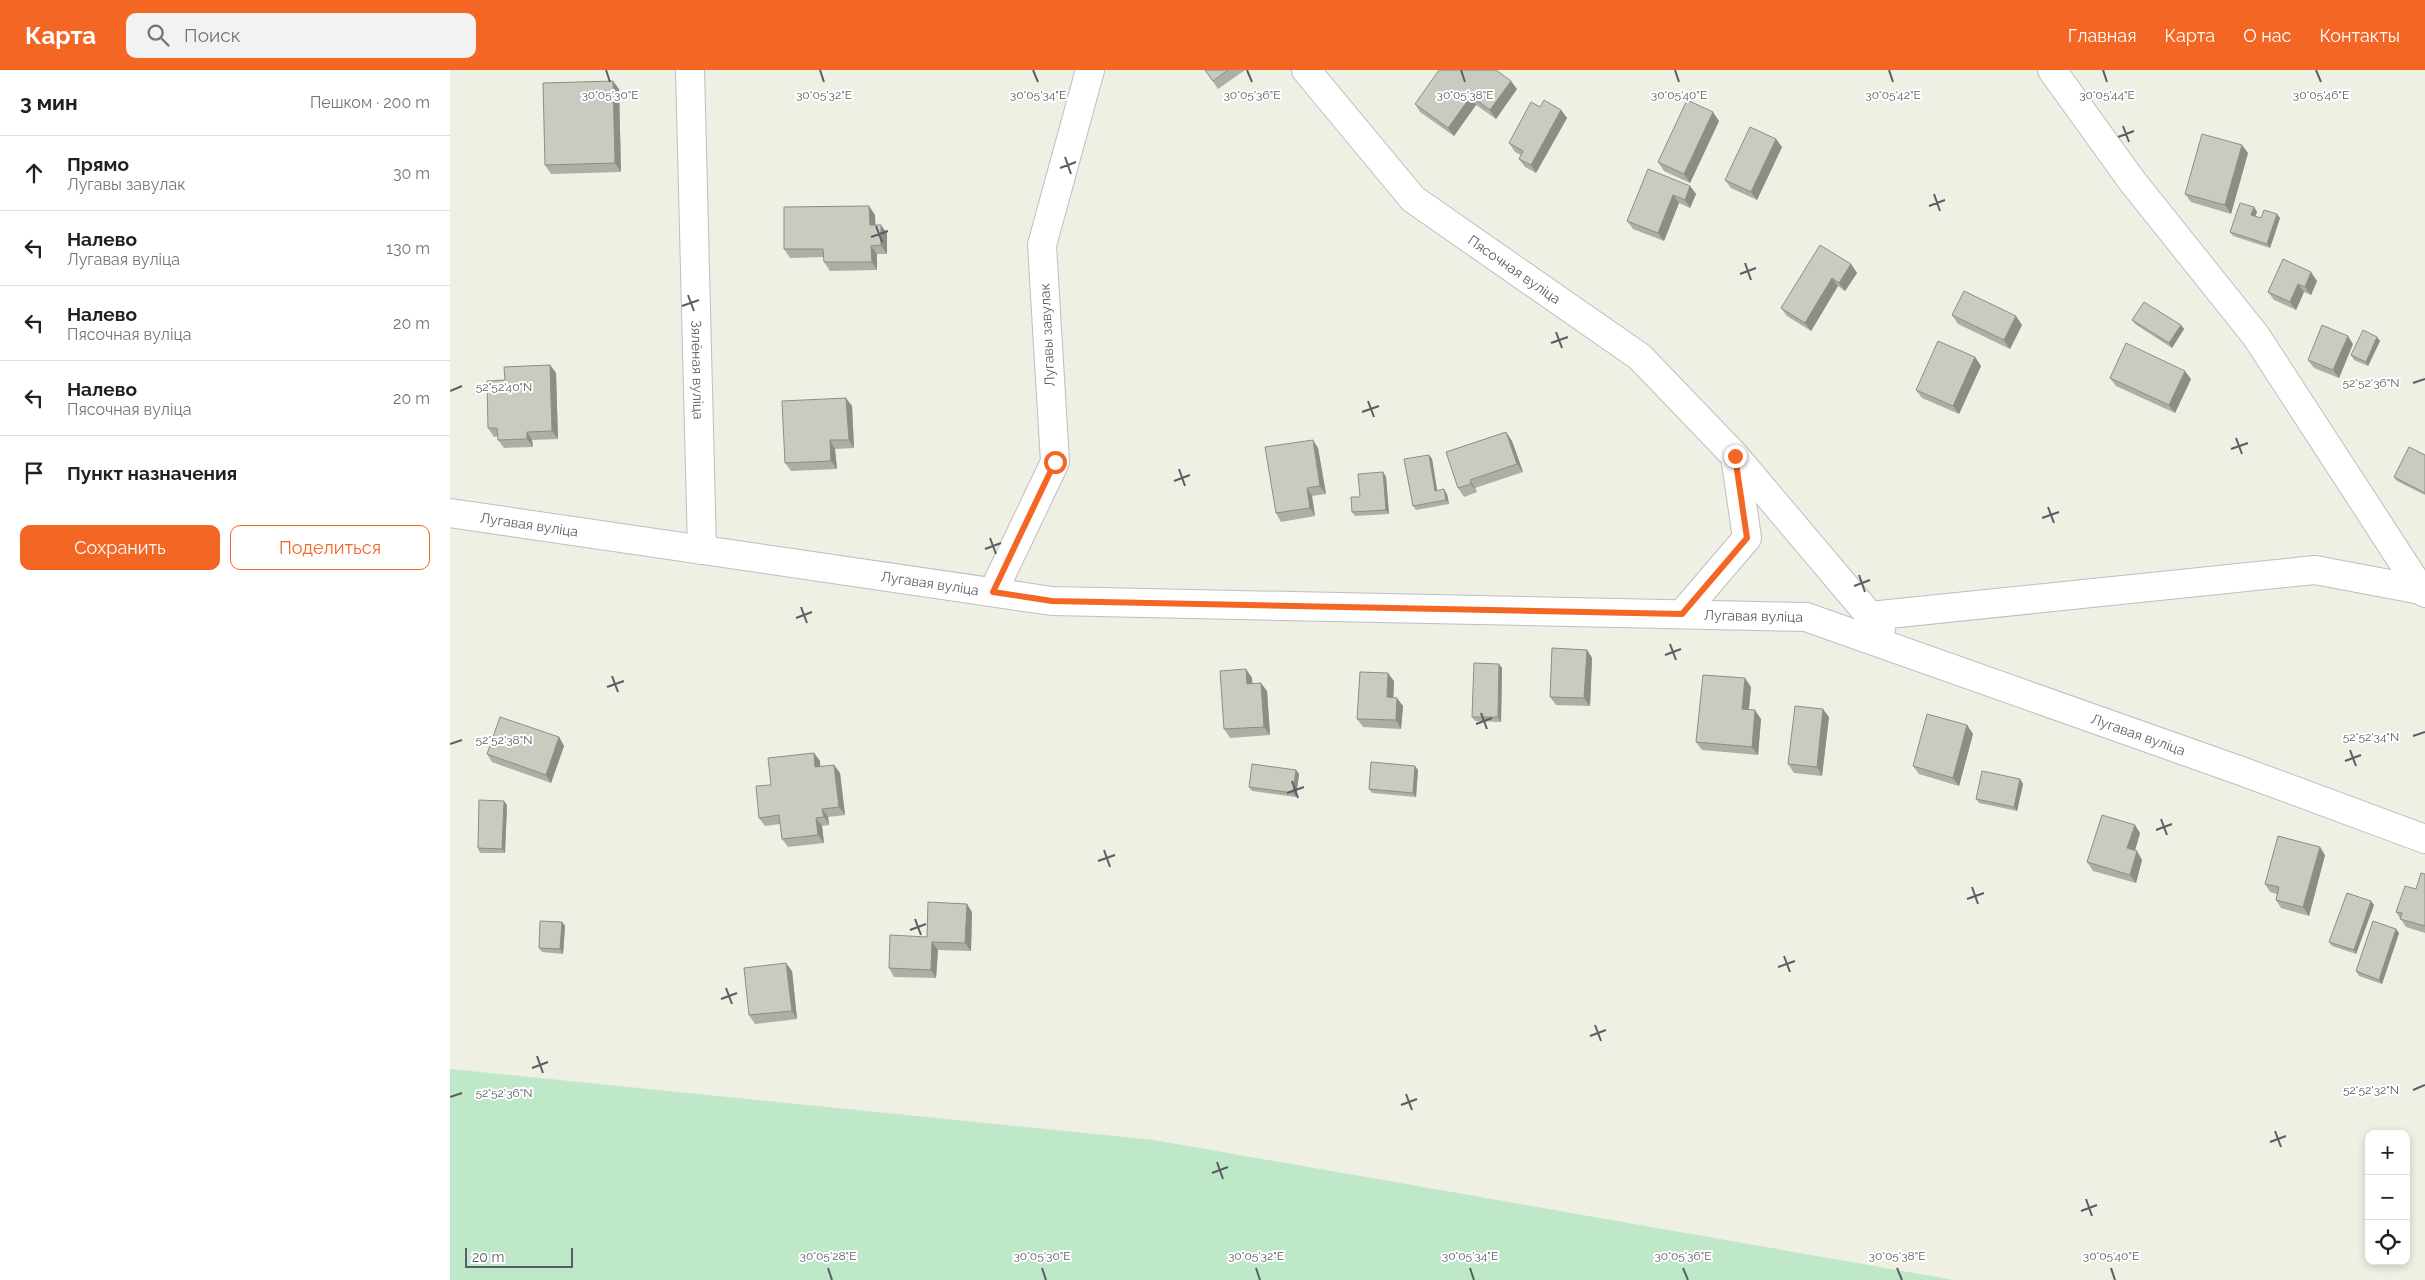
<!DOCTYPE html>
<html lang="ru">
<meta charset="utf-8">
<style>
:root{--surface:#fff;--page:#f2f2f2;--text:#202124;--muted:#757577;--line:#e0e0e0;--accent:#f46624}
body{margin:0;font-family:Raleway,sans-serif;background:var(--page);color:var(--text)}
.controls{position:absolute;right:15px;bottom:15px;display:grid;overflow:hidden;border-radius:10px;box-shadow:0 2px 8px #0003}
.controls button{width:45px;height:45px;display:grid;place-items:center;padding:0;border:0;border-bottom:1px solid var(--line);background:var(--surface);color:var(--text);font:25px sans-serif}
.scale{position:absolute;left:15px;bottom:12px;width:108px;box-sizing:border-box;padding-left:5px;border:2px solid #5b5d65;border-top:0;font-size:14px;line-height:18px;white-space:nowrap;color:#5b5d65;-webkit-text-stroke:4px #fff;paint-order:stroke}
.stop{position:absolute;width:15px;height:15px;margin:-11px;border:4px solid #f46624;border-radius:50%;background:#fff}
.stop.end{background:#f46624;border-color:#fff;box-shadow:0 1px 5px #0008}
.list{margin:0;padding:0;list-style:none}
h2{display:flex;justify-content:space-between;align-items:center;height:65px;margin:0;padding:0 20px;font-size:21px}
h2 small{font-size:16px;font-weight:400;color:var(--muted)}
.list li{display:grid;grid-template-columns:32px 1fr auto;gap:15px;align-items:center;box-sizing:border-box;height:75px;padding:0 20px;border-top:1px solid var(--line)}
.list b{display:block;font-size:19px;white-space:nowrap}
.list p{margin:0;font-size:16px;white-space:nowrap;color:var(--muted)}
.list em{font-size:16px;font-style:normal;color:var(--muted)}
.actions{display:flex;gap:10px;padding:15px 20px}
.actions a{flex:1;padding:11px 0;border:1px solid var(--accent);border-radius:10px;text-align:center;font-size:18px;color:var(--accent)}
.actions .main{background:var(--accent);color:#fff}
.icon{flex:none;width:28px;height:28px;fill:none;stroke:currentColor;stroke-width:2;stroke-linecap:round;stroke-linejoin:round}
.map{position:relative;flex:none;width:1975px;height:1210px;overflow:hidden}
header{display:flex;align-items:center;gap:30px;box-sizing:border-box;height:70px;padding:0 25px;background:var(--accent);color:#fff}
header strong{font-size:24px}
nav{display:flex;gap:28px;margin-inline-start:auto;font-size:18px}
.search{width:350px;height:45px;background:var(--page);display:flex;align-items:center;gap:12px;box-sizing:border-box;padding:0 18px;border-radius:10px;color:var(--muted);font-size:19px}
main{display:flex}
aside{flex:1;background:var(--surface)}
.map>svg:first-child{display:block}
.green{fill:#bee8c8}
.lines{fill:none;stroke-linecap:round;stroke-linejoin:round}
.street-casing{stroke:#bdbec5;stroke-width:30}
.street{stroke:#fff;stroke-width:28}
.wall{fill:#aeaea5}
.shaded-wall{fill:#8d8d86}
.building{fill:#cacac0;stroke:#8d8d86}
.route{stroke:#f46624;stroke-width:6}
.ticks{fill:none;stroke:#5b5d65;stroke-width:2}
.labels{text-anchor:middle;stroke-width:4;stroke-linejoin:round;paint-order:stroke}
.street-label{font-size:14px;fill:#5b5d65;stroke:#fff}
.ticks-label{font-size:12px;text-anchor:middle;fill:#5b5d65;stroke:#fff;stroke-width:4;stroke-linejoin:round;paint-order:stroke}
</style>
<header>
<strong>Карта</strong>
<div class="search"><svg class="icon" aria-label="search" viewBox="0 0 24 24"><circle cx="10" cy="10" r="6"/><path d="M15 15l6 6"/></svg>Поиск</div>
<nav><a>Главная</a><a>Карта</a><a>О нас</a><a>Контакты</a></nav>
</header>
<main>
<aside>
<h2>3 мин<small>Пешком · 200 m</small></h2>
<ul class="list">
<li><svg class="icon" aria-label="ahead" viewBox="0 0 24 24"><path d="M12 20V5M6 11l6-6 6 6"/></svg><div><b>Прямо</b><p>Лугавы завулак</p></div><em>30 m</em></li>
<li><svg class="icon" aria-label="left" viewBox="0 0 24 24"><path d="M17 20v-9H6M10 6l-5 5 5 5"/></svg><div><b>Налево</b><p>Лугавая вуліца</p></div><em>130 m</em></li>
<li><svg class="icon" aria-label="left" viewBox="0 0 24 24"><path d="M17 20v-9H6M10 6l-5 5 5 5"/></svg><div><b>Налево</b><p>Пясочная вуліца</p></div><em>20 m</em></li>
<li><svg class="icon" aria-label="left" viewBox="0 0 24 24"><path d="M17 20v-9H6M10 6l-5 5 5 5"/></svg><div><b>Налево</b><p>Пясочная вуліца</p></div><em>20 m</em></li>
<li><svg class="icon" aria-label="arrive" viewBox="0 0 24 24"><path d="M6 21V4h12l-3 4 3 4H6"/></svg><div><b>Пункт назначения</b></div></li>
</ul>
<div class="actions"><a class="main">Сохранить</a><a>Поделиться</a></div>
</aside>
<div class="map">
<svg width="1975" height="1210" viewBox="0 0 1975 1210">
<rect width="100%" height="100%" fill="#efefe3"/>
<path class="green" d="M0 999 704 1070 1504 1210H0Z"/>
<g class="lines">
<g class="street-casing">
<g id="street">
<path id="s1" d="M240 0 252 480"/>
<path id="s2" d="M856 0 963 129 1190 287 1285 386"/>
<path d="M1602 0 1682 111 1806 266 1971 520 1975 523"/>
<path id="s3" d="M0 443 602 531 1356 547 1794 702 1975 769"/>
<path d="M543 522 605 392 592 175 640 0"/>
<path d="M1232 544 1297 468 1285 386 1431 559"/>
<path d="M1420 546 1865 500 1971 520"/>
</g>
</g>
<use href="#street" class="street"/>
</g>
<path class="wall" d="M755 0H795L768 19Z
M169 19 171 102 101 104 95 95Z
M1067 19 1046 49 1026 35 1004 66 970 42 965 34Z
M1090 37 1111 40 1117 48 1086 103 1075 97 1069 89 1071 85 1065 82 1059 73Z
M1269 51 1240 113 1214 101 1208 92Z
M1332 77 1307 130 1281 118 1275 110Z
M1798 83 1781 144 1741 132 1735 124Z
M1240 116 1246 124 1240 138 1229 133 1214 171 1183 159 1177 151Z
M419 136 425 145V155L437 163V184H427V200L380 201 374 192V187L340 188 334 179Z
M1804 137 1807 142 1805 147 1811 148H1830L1820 178 1783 166 1780 162Z
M1833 189 1867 211 1861 225 1854 222 1846 240 1824 230 1818 222Z
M1401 194 1407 203 1395 221 1388 216 1361 261 1337 246 1331 238Z
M1502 245 1572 255 1560 279 1508 254Z
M1682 250 1731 255 1734 259 1722 278 1685 254Z
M1927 267 1930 271 1918 296 1904 290 1901 285Z
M1903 274 1889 308 1864 298 1858 290Z
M1525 287 1531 296 1509 344 1472 328 1466 320Z
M100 295 106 303 108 369 82 370 83 377 54 378 48 370V366L44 367 38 358 55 310Z
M1660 308 1741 309 1725 343 1666 316Z
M402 336 404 378 385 379 387 399 341 401 335 393Z
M1062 371 1073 402 1025 418 1027 422 1014 427 1008 418Z
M868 378 876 424 862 426 865 446 831 452 826 443Z
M979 385 982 389 987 421 997 424 999 434 966 440 963 436Z
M1975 385V425L1947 411 1944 407Z
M933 402 936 407 939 444 905 446 902 442 910 427Z
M1137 580 1142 588 1140 636 1106 635 1100 627Z
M1052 598 1051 652 1025 651 1022 647Z
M796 599 802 608V613L817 621 820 665 780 668 774 659Z
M944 611 943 627 953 636 951 659 913 657 907 649Z
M1301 617 1299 639 1311 649 1308 685 1252 680 1246 672Z
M1379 647 1372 706 1344 703 1338 694Z
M1517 655 1523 664 1509 716 1469 704 1463 696Z
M109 667 114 676 101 713 42 692 37 684Z
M364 683 370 691V697L384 695 390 703 395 745 378 747 379 755 372 756 374 773 338 777 332 769 330 754 315 756 309 748 321 715Z
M846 700 849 704 846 727 802 721 799 717Z
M968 700 966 727 922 723 919 719Z
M1570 709 1573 714 1567 741 1529 733 1526 729Z
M57 735 55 783H30L28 778Z
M1690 763 1685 781 1692 790 1686 813 1643 801 1637 792Z
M1875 785 1859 846 1831 838 1826 830 1827 824 1820 822 1815 814Z
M1975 804V863L1956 857 1946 842 1966 819Z
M1921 831 1924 835 1906 884 1882 876 1879 872Z
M522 842 521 881 488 880 486 908 444 907 439 898 477 867Z
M112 852 115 856 113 884 92 882 89 878Z
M1949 863 1932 914 1909 906 1906 901Z
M342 901 347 949 305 954 299 945Z"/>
<path class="shaded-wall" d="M163 11 169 19 171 102 165 93Z
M1061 11 1067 19 1046 49 1040 40Z
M1021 26 1026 35 1004 66 998 58Z
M1111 40 1117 48 1086 103 1081 95Z
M1263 42 1269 51 1240 113 1234 104Z
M1326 69 1332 77 1307 130 1301 122Z
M1792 75 1798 83 1781 144 1775 135Z
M1240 116 1246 124 1240 138 1235 130Z
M1223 125 1229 133 1214 171 1208 163Z
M419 136 425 145 426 164 420 155Z
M1804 137 1807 142 1804 150 1801 145Z
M1827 144 1830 148 1820 178 1817 174Z
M431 155 437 163V184L431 175Z
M421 176 427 184V200L422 192Z
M1401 194 1407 203 1395 221 1389 213Z
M1861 202 1867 211 1861 225 1855 217Z
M1382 208 1388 216 1361 261 1355 253Z
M1848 214 1854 222 1846 240 1840 232Z
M1566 246 1572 255 1560 279 1554 270Z
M1731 255 1734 259 1722 278 1719 273Z
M1898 266 1903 274 1889 308 1883 300Z
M1927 267 1930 271 1918 296 1916 292Z
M1525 287 1531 296 1509 344 1503 336Z
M100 295 106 303 108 369 102 361Z
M1735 301 1741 309 1725 343 1719 335Z
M396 328 402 336 404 378 399 370Z
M77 362 82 370 83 377 77 369Z
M1056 362 1062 371 1073 402 1067 394Z
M380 370 385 379 387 399 381 391Z
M863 370 868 378 876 424 870 416Z
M979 385 982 389 988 425 985 421Z
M933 402 936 407 939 444 936 440Z
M1020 410 1025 418 1027 422 1021 414Z
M857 418 862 426 865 446 860 438Z
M994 419 997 424 999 434 996 430Z
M1137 580 1142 588 1140 636 1134 628Z
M1049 594 1052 598 1051 652 1048 647Z
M796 599 802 608 803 622 797 614Z
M938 603 944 611 943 636 937 627Z
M1295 608 1301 617 1298 647 1292 639Z
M811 613 817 621 820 665 814 657Z
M947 628 953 636 951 659 946 650Z
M1373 639 1379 647 1372 706 1367 697Z
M1305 640 1311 649 1308 685 1302 677Z
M1517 655 1523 664 1509 716 1503 708Z
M109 667 114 676 101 713 96 705Z
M364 683 370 691 371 706 365 697Z
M384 695 390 703 395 745 389 737Z
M965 696 968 700 966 727 963 723Z
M846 700 849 704 846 727 843 723Z
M1570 709 1573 714 1567 741 1564 737Z
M54 731 57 735 55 783 52 779Z
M372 739 378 747 379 755 374 747Z
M366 748 372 756 374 773 368 765Z
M1685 755 1690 763 1683 787 1677 778Z
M1870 777 1875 785 1859 846 1853 837Z
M1687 781 1692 790 1686 813 1680 805Z
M1921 831 1924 835 1906 884 1904 880Z
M517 834 522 842 521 881 515 873Z
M112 852 115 856 113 884 110 879Z
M1946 859 1949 863 1932 914 1929 910Z
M482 872 488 880 486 908 481 900Z
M336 893 342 901 347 949 342 941Z"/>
<path class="building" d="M755 0H778L763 11Z
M989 0H1046L1061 11 1040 40 1021 26 998 58 965 34Z
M163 11 165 93 95 95 93 13Z
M1094 30 1111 40 1081 95 1069 89 1073 81 1059 73 1081 32 1090 37Z
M1237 30 1263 42 1234 104 1208 92Z
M1300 57 1326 69 1301 122 1275 110Z
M1752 64 1792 75 1775 135 1735 124Z
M1198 99 1240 116 1235 130 1223 125 1208 163 1177 151Z
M1790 133 1804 137 1801 145 1811 148 1814 140 1827 144 1817 174 1780 162Z
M419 136 420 155H431V175L421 176 422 192H374L373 179H334V137Z
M1370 175 1401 194 1389 213 1382 208 1355 253 1331 238Z
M1833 189 1861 202 1855 217 1848 214 1840 232 1818 222Z
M1514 221 1566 246 1554 270 1502 245Z
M1694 232 1731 255 1719 273 1682 250Z
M1872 255 1898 266 1883 300 1858 290Z
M1913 260 1927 267 1916 292 1901 285Z
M1488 271 1525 287 1503 336 1466 320Z
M1676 273 1735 301 1719 335 1660 308Z
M100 295 102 361 77 362V369L48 370 47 358H38L37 311 55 310 54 297Z
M396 328 399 370H380L381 391 335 393 332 331Z
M1056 362 1067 394 1020 410 1021 414 1008 418 996 382Z
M863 370 870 416 857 418 860 438 826 443 815 377Z
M1959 377 1975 385V423L1944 407Z
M979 385 985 421 994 419 996 430 963 436 954 389Z
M933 402 936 440 902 442 901 427H910L908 404Z
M1102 578 1137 580 1134 628 1100 627Z
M1024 593 1049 594 1048 647H1022Z
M796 599 797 614 811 613 814 657 774 659 770 601Z
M910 602 938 603 937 627 947 628 946 650 907 649Z
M1253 605 1295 608 1292 639 1305 640 1302 677 1246 672Z
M1345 636 1373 639 1367 697 1338 694Z
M1477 644 1517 655 1503 708 1463 696Z
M50 647 109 667 96 705 37 684Z
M364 683 365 697 384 695 389 737 372 739 374 747 366 748 368 765 332 769 329 745 309 748 306 716 321 715 318 688Z
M921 692 965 696 963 723 919 719Z
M802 694 846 700 843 723 799 717Z
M1532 701 1570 709 1564 737 1526 729Z
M29 730 54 731 52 779 28 778Z
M1652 745 1685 755 1677 778 1687 781 1680 805 1637 792Z
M1828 766 1870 777 1853 837 1826 830 1829 817 1815 814Z
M1971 803 1975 804V856L1950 849 1952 843 1946 842 1955 816 1966 819Z
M1897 823 1921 831 1904 880 1879 872Z
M478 832 517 834 515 873 482 872 481 900 439 898 440 865 477 867Z
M90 851 112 852 110 879 89 878Z
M1923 851 1946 859 1929 910 1906 901Z
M336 893 342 941 299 945 294 898Z"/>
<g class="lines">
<path class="route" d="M605 392 543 522 602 531 1232 544 1297 468 1285 386"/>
</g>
<path class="ticks" d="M156 0 160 12M370 0 374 12M583 0 588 12M797 0 802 12M1011 0 1015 12M1225 0 1229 12M1439 0 1443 12M1653 0 1657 12M1866 0 1871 12M1673 56 1679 72M1668 67 1684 61M615 87 621 104M610 98 626 92M1484 124 1490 141M1479 136 1495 130M426 156 432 172M421 167 438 161M1295 193 1301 210M1290 204 1306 198M238 225 244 241M232 236 249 230M1106 262 1112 278M1101 273 1118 267M1963 313 1975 309M0 321 12 316M918 331 924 347M912 342 929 336M1786 368 1792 384M1781 379 1798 373M729 399 735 416M724 411 740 405M1598 437 1604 453M1592 448 1609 442M540 468 546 484M535 479 551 473M1409 505 1415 522M1404 516 1420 510M351 537 357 553M346 548 362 542M1220 574 1226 590M1215 585 1231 579M162 606 168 622M157 617 174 611M1031 643 1037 659M1026 654 1042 648M1963 666 1975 662M0 674 12 670M1900 680 1906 696M1895 691 1911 685M842 711 848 728M837 723 854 717M1711 749 1717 765M1706 760 1722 754M654 780 660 797M648 791 665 785M1522 817 1528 834M1517 829 1534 823M465 849 471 865M460 860 476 854M1334 886 1340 902M1328 897 1345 891M276 918 282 934M271 929 287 923M1145 955 1151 971M1140 966 1156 960M87 986 93 1003M82 998 98 992M1963 1020 1975 1015M956 1024 962 1040M0 1027 12 1023M951 1035 967 1029M1825 1061 1831 1077M1820 1072 1836 1066M767 1092 773 1109M762 1103 778 1097M1636 1129 1642 1146M1631 1141 1647 1135M378 1198 382 1210M592 1198 596 1210M806 1198 810 1210M1020 1198 1024 1210M1233 1198 1238 1210M1447 1198 1452 1210M1661 1198 1665 1210"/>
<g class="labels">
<g class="street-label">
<text dy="5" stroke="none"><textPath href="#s2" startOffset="291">Пясочная вуліца</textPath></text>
<text transform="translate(597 265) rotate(-93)" y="5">Лугавы завулак</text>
<text dy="5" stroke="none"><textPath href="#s1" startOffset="300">Зялёная вуліца</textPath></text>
<text dy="5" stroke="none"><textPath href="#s3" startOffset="80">Лугавая вуліца</textPath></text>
<text dy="5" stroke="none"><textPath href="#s3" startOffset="485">Лугавая вуліца</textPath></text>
<text dy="5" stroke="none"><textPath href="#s3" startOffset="1310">Лугавая вуліца</textPath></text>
<text dy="5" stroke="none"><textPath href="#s3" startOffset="1715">Лугавая вуліца</textPath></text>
</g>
</g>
<g class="ticks-label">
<text x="160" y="29">30°05'30"E</text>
<text x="374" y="29">30°05'32"E</text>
<text x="588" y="29">30°05'34"E</text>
<text x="802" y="29">30°05'36"E</text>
<text x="1015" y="29">30°05'38"E</text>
<text x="1229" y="29">30°05'40"E</text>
<text x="1443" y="29">30°05'42"E</text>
<text x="1657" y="29">30°05'44"E</text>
<text x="1871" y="29">30°05'46"E</text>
<text x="1921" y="317">52°52'36"N</text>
<text x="54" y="321">52°52'40"N</text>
<text x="1921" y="671">52°52'34"N</text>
<text x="54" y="674">52°52'38"N</text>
<text x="1921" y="1024">52°52'32"N</text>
<text x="54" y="1027">52°52'36"N</text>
<text x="378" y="1190">30°05'28"E</text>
<text x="592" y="1190">30°05'30"E</text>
<text x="806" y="1190">30°05'32"E</text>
<text x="1020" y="1190">30°05'34"E</text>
<text x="1233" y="1190">30°05'36"E</text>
<text x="1447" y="1190">30°05'38"E</text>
<text x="1661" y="1190">30°05'40"E</text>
</g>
</svg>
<div class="controls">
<button>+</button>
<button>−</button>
<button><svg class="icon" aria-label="locate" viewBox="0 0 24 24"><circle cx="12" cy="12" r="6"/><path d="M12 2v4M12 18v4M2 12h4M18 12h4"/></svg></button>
</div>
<div class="scale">20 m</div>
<div class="stop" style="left:605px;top:392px"></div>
<div class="stop end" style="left:1285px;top:386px"></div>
</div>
</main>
